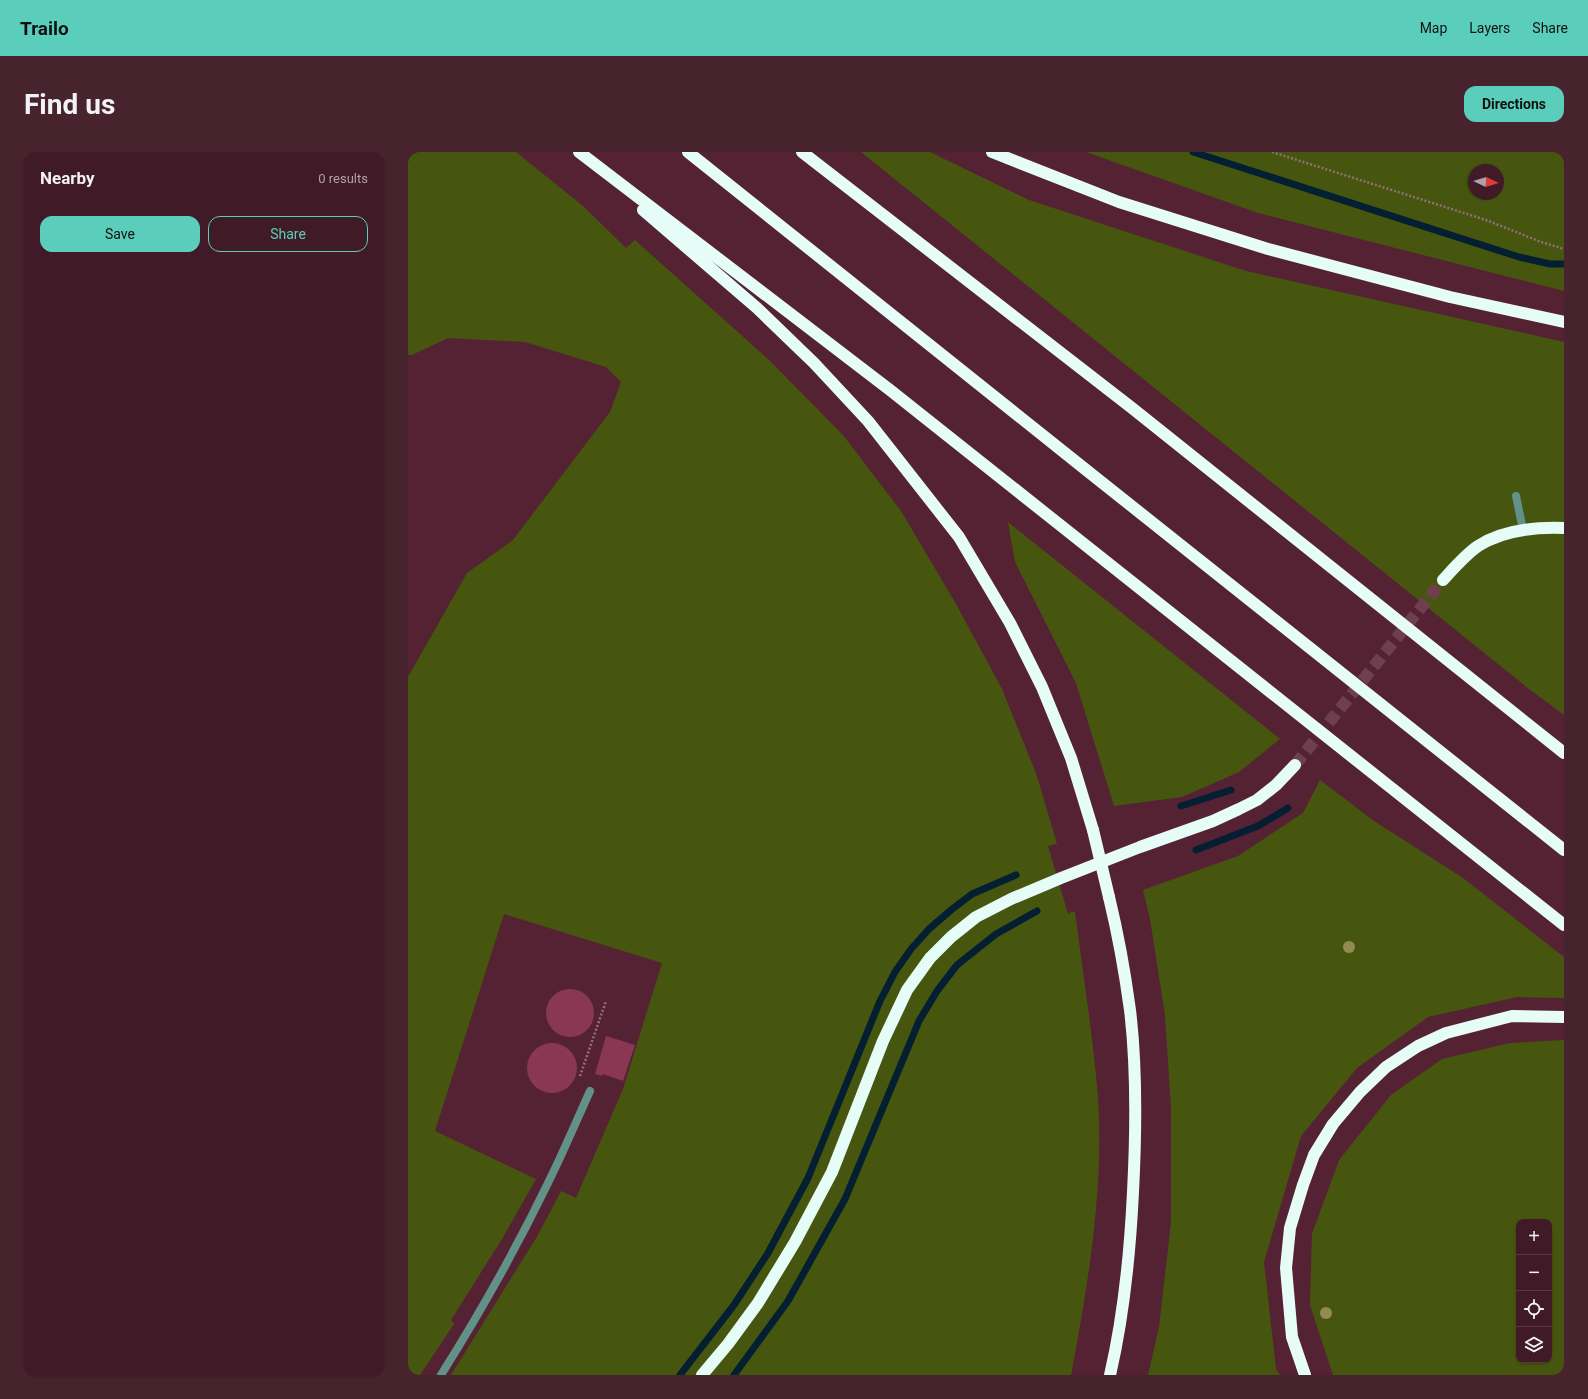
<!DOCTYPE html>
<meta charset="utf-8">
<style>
:root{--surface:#401a26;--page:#47232e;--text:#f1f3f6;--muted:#aea1a7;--line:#593843;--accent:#5bcebb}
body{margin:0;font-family:Roboto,sans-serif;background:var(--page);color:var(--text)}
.controls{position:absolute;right:12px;bottom:12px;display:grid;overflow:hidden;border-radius:8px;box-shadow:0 1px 3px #0004}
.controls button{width:36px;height:36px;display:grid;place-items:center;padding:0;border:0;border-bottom:1px solid var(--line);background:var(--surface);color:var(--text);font:20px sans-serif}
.compass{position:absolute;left:1060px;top:12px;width:36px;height:36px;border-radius:50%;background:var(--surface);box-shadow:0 1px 3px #0004;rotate:94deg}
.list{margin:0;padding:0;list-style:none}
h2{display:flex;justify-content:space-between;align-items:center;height:52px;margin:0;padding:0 16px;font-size:17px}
h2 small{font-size:13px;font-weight:400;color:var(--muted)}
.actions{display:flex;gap:8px;padding:12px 16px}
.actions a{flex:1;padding:9px 0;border:1px solid var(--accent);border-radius:12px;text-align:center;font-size:14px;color:var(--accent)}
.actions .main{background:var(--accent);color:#111}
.icon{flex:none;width:22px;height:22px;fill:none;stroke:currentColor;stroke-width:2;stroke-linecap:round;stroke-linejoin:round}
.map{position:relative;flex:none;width:1156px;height:1223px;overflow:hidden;border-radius:12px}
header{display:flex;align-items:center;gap:24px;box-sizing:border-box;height:56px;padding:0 20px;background:var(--accent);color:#111}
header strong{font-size:19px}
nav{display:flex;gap:22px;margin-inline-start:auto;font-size:14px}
.intro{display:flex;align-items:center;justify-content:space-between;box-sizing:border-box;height:96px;padding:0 24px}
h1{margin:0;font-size:28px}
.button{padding:10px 18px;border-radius:12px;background:var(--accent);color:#111;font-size:14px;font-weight:700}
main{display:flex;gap:24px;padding:0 24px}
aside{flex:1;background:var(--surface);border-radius:12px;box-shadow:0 1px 3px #0004}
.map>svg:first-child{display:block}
.green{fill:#47560f;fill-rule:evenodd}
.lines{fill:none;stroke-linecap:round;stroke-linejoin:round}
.stream{stroke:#041f31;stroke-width:7}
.building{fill:#8a3754}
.highway-tunnel{stroke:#6e404f;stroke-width:12;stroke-dasharray:12 6;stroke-linecap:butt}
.path{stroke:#956e7a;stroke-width:2.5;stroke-dasharray:2 2;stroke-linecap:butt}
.lane{stroke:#629188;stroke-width:8}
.highway{stroke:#e6fcf7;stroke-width:12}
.highway-bridge{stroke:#e6fcf7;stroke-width:12}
.tree{fill:#928c52}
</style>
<header>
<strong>Trailo</strong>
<nav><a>Map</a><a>Layers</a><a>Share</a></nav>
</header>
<div class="intro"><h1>Find us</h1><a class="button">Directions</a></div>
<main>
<aside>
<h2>Nearby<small>0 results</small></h2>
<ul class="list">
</ul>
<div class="actions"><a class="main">Save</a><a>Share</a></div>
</aside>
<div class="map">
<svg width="1156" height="1223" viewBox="0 0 1156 1223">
<rect width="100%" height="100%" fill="#523"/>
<path class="green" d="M0 0H108L175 54 218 96 227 88 361 208 435 283 493 359 548 452 594 537 629 624 649 692 640 694 660 762 663 760H667C675 822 685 884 690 946 696 1039 680 1132 663 1223H43L130 1083 153 1039 168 1046 215 937 254 811 96 762 27 979 128 1027 94 1087 43 1168 46 1172 12 1223H0V525L59 421 105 388 202 260 213 230 198 215 117 190 40 186 4 203H0Z
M453 0H522L621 48 838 119 1156 190V563L1121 537Z
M678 0H1156V139L850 61ZM1066 18H1090V42H1066Z
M600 370 872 587 831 620 774 645 706 654 668 531 607 410Z
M912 628 966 669 1055 726 1156 805V846L1109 845 1020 865 949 916 893 984 856 1110 868 1217 872 1223H740L751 1175 763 1070V956L757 863 742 767 735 738 830 704 895 661Z
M1156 888V1223H925L902 1153 904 1082 931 1008 983 943 1034 907 1102 891ZM1111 1070H1141V1208H1111Z"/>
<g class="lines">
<path class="stream" d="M785 0 1111 105 1142 112H1156
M773 654 823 638
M788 698 850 674 880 656
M272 1223 326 1153 360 1101 400 1026 472 849 487 820 503 797 521 777 543 758 564 742 608 723
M326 1223 380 1149 437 1047 511 869 529 839 549 813 588 782 629 759"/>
</g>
<path class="building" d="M138 861a24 24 0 1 1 48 0a24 24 0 1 1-48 0Z
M198 884 227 893 215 929 195 922 194 924 187 922Z
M119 916a25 25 0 1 1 50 0a25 25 0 1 1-50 0Z"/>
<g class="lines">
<path class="highway-tunnel" d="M887 613 1035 428"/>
<path class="path" d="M864 0 1078 68 1133 90 1156 97
M172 924 198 849"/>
<path class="lane" d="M1108 344 1115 378
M33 1223C72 1161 108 1097 140 1031 155 1001 168 970 182 939"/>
<path class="highway" d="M171 0 482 238 1156 773
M280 0 677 317 1156 698
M394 0 724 256 1156 601
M584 0 711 50 860 97 1042 145 1156 170
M235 58 349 156 406 211 460 269 551 385 602 471 634 535 663 606 685 678
M1035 428C1046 416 1057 403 1070 394 1095 378 1128 375 1156 376
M701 745C710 782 717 821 722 858 729 916 728 982 725 1040 722 1102 716 1163 702 1223
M294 1223 320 1192 350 1151 387 1090 424 1020 475 889 499 838 522 806 543 785 568 765 603 747 653 726 732 695 805 669 831 657 849 648 868 633 887 613
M897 1223 884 1185 878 1116 882 1076 895 1033 906 1003 925 972 952 940 978 915 1010 894 1038 881 1104 864 1156 865"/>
<path class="highway-bridge" d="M685 678 701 745"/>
</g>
<g class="tree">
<circle cx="941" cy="795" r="6"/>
<circle cx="918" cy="1161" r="6"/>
</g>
</svg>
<div class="controls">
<button>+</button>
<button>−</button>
<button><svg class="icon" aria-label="locate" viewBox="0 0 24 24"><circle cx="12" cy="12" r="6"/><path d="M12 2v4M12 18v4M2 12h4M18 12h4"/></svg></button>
<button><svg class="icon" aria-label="layers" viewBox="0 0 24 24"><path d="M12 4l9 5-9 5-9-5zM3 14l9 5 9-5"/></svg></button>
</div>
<svg class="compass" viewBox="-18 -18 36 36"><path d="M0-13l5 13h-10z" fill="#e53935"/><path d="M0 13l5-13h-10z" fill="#aea1a7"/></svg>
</div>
</main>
